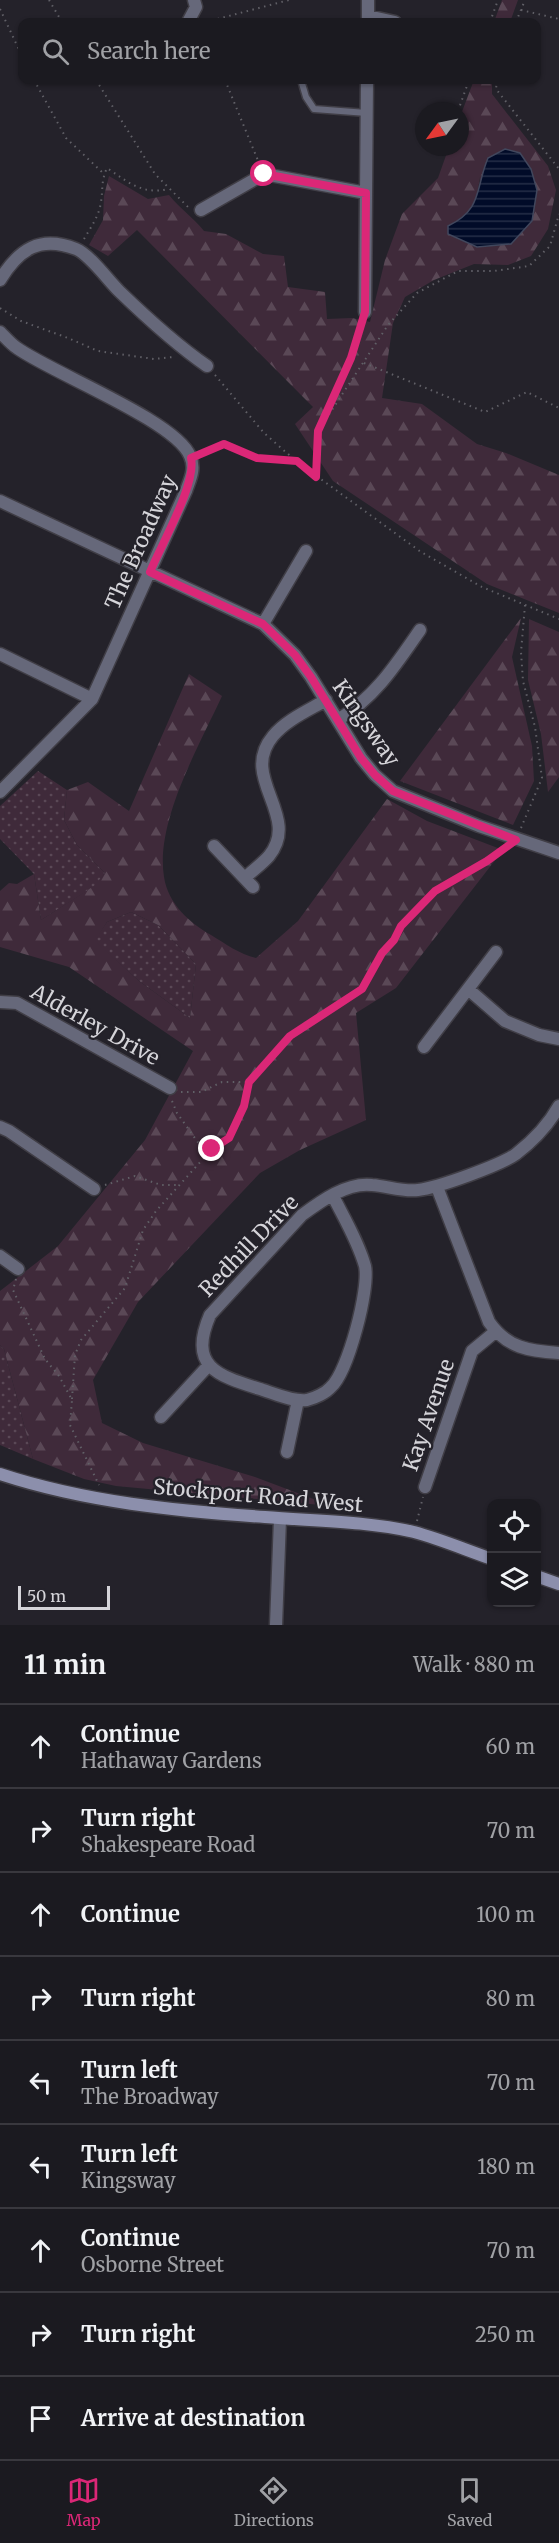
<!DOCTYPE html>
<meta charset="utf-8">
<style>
:root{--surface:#1b1a20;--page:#28272d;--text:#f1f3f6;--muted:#a0a1a5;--line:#39383e;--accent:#db2777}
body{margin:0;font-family:Merriweather,serif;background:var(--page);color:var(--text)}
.controls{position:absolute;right:18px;bottom:18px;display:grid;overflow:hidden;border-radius:12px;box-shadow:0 2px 4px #0004}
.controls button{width:54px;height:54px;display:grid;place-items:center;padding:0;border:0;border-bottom:2px solid var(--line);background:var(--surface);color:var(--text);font:30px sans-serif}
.compass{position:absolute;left:415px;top:102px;width:54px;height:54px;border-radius:50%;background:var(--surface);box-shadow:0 2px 4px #0004;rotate:237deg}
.scale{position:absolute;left:18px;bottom:15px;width:92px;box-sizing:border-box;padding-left:6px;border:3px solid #d5d4d9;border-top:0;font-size:16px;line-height:21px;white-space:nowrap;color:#d5d4d9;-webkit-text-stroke:4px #24222a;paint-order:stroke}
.stop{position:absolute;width:18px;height:18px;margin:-14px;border:4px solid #db2777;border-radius:50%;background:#fff}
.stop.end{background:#db2777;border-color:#fff;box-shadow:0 2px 6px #0008}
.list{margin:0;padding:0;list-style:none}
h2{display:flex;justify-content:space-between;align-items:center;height:78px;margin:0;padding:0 24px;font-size:26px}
h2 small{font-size:20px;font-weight:400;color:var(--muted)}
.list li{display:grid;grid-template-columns:39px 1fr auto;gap:18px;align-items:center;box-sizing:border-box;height:84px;padding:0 24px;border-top:2px solid var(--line)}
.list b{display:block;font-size:22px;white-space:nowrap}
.list p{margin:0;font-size:20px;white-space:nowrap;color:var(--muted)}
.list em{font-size:20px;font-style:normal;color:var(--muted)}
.icon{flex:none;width:33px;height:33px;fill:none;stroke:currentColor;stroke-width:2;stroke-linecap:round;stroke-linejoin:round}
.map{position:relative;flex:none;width:559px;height:1625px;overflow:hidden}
.search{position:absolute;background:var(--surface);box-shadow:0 2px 4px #0004;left:18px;right:18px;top:18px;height:66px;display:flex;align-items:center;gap:15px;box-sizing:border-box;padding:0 21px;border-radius:12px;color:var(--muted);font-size:22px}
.sheet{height:834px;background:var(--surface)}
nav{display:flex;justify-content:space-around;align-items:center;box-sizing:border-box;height:84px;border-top:2px solid var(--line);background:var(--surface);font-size:16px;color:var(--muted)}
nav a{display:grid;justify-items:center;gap:3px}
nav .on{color:var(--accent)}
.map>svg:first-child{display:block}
.grass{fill:url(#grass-dots)}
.forest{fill:url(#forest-firs);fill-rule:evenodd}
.water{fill:url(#water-rules);stroke:#41475d;stroke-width:1.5}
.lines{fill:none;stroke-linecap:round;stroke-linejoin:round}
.service-casing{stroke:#403e46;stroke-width:9}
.minor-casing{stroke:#403e46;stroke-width:15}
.secondary-casing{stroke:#403e46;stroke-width:15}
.path{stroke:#616067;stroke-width:2;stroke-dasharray:1.5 4.5;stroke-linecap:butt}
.service{stroke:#66687a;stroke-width:6}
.minor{stroke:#66687a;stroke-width:12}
.secondary{stroke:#8c8fac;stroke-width:12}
.route{stroke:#db2777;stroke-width:8}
.labels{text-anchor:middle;stroke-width:4.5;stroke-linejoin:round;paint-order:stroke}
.street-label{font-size:21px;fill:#d5d4d9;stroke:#24222a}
</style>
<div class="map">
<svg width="559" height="1625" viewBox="0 0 559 1625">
<defs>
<pattern id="grass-dots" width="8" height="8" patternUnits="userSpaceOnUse" patternTransform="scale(1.5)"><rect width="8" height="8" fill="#3f2a3a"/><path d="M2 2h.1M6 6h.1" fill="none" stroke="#5a4856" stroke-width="1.8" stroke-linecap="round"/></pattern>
<pattern id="forest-firs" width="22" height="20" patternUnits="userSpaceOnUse" patternTransform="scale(1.5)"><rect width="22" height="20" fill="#3f2a3a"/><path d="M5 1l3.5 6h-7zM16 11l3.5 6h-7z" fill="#5a4856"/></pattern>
<pattern id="water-rules" width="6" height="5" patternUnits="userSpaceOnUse" patternTransform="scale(1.5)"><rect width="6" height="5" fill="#010b28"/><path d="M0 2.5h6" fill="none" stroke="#252e47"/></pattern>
</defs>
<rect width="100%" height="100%" fill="#24222a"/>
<path class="grass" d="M38 771 67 790 64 820 77 845 105 873 95 886 41 920 34 874 0 839V806Z
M131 912 158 925 196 964 190 1018 139 981 94 941 107 922Z
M0 1345 4 1349 33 1459 0 1445Z"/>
<path class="forest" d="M502 0H518L510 22H494Z
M474 80H492V94L548 166 556 190 548 229 531 256 508 265 474 264 434 280 405 297 393 323 382 398 422 404 477 444 506 453 559 475V613L487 584 333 481 295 424 313 407 137 230 108 256 89 245 103 220 104 196 109 176 148 199 169 195C180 209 193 217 204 231L226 234 263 254 284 256 288 287 325 292 327 319 352 318 370 322 385 260 402 214 438 178 449 147H460V117ZM480 177 477 247 448 226C474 214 476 203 480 177Z
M521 618 512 657 532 746 534 781 513 825 400 781Z
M529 619 559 632V777L548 792 541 734 528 680Z
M189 674 222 696C199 746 155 822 164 877 168 904 190 923 211 935 226 944 239 954 256 958L298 921 387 799 427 821 503 850 396 988 356 1013 366 1120 300 1150 260 1173 138 1302 93 1380 102 1423 143 1443 255 1477 332 1506 116 1486 84 1479 33 1459 4 1349 0 1345V1291L58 1246 145 1140 193 1051 69 967 0 947V891L9 883 17 884 34 874 41 920 94 886 105 873 77 845 64 820 67 790 88 782 129 811ZM131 912 158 925 196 964 190 1018 139 981 95 941 107 922Z"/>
<path class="water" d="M505 149 520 153 531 169 537 190 532 221 511 244 477 247 448 234V226C483 209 475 189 488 158Z"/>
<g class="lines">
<g class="service-casing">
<path id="service" d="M301 80 306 97 314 109 367 113"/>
</g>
<g class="minor-casing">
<path id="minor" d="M368 16 395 22
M188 22 196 7 194 0
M368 22V0
M201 210 264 174 366 193
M0 280C19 249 40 235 76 249 89 254 108 280 119 291 147 318 175 344 207 366
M365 312 367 80
M0 332C5 337 11 344 17 348 52 373 176 421 190 456 196 469 190 479 186 491L92 699 0 792
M0 501 263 624 295 655 311 677 361 758 375 775 393 791 479 826 559 853
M263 624 306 551
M0 654 92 699
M338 720C376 696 395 666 420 630
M214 846 253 887
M245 878C252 871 262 864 269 856 302 815 238 778 273 736 286 720 309 710 326 700
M468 989 505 1021 539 1035 559 1039
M0 1002 17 1003 170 1088
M424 1047 496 952
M0 1127 9 1131 94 1189
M437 1187 489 1322C507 1348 529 1351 559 1353
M333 1196C344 1218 358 1241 365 1266 370 1288 348 1372 331 1387 326 1393 315 1398 307 1400 293 1402 276 1394 263 1390 219 1376 187 1368 210 1315L302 1215C321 1201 347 1182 372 1185 387 1186 403 1192 418 1190 437 1188 501 1165 516 1154 533 1141 549 1124 559 1106
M0 1256 18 1269
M161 1417 208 1366
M287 1452 298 1400
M425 1487 472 1351 495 1332
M276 1625 280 1519"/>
</g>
<g class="secondary-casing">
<path id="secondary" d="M0 1474C85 1502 176 1511 265 1517 314 1521 366 1521 414 1532 440 1539 466 1550 492 1559
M536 1576 559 1584"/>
</g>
<path class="path" d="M49 0 62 22
M0 9 22 56
M521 10 559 19
M206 22 289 0
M490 22 498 0
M516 22 525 0
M34 80 66 138 104 174
M96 80 155 174 189 208
M225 80 259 163
M497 80 496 89 559 169
M458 111 469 80
M84 239C91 227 99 216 101 202 103 189 101 181 107 168 128 182 142 195 168 189
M0 308 21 321 68 338 98 351 154 359 173 357
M364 363 485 412 527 392 559 408
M215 375 264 433 296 461 421 552 482 587 559 619
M321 424 351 358 362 324
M202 452 224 444 257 458 296 461
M316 477 318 431 388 325 417 293 458 271H494L529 266 550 246 559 214
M521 828 542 778 535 727 523 681 521 652 525 605
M181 1092H201L222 1082H248
M172 1101 177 1113 207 1155
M105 1185 135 1176 161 1185H180
M16 1279 13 1290 45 1359 59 1376 72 1400 70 1425 99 1485
M72 1399 75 1355 81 1340 125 1288 143 1230 156 1211 212 1149 229 1138 244 1106 249 1082 290 1036 361 989 382 953 394 940 401 926 435 891 504 848
M417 1521 423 1497"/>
<use href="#service" class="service"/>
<use href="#minor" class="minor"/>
<use href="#secondary" class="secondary"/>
</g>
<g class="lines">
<path class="route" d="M212 1149 229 1138 244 1106 249 1082 290 1036 362 989 382 953 394 940 401 926 435 891 487 861 516 840 393 791 375 775 361 758 311 677 295 655 263 624 150 572C161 545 197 483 191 458L224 444 257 458 297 461 316 477 318 431 351 358 365 312 366 193 264 174"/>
</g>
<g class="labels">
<g class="street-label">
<text transform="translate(141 542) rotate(-66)" y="7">The Broadway</text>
<text transform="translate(366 723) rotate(55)" y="7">Kingsway</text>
<text transform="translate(95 1025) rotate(29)" y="7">Alderley Drive</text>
<text transform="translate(249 1246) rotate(-46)" y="7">Redhill Drive</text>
<text transform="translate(429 1415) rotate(-71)" y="7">Kay Avenue</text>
<text transform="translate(258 1496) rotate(5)" y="7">Stockport Road West</text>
</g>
</g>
</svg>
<div class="controls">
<button><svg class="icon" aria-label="locate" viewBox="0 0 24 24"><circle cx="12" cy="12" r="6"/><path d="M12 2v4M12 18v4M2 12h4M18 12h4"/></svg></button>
<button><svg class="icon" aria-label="layers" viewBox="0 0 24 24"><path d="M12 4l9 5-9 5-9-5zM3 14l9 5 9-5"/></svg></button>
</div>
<svg class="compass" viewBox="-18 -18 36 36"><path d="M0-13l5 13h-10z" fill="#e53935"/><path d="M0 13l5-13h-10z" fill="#a0a1a5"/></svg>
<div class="scale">50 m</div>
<div class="stop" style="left:264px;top:174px"></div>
<div class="stop end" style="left:212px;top:1149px"></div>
<div class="search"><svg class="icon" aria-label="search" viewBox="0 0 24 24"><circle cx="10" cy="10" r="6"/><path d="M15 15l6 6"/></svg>Search here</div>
</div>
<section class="sheet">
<h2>11 min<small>Walk · 880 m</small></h2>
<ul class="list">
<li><svg class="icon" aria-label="ahead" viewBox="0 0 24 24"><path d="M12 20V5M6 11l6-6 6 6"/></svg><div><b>Continue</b><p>Hathaway Gardens</p></div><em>60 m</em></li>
<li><svg class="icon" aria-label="right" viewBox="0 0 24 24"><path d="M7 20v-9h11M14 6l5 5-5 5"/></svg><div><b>Turn right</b><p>Shakespeare Road</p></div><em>70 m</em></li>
<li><svg class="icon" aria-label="ahead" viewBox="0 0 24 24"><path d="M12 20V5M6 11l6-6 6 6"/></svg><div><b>Continue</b></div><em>100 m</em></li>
<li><svg class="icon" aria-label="right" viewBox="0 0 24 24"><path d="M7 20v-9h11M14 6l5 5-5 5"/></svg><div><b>Turn right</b></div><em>80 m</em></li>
<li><svg class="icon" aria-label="left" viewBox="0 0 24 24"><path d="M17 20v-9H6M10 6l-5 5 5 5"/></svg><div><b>Turn left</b><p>The Broadway</p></div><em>70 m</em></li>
<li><svg class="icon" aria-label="left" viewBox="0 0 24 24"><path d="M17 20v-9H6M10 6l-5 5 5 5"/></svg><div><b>Turn left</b><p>Kingsway</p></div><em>180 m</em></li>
<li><svg class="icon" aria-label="ahead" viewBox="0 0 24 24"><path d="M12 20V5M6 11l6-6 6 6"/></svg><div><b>Continue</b><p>Osborne Street</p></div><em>70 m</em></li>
<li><svg class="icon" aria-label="right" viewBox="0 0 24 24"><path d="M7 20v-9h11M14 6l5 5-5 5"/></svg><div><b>Turn right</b></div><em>250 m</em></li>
<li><svg class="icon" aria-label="arrive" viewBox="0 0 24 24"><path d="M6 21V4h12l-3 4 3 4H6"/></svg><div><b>Arrive at destination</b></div></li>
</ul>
</section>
<nav>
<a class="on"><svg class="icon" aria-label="map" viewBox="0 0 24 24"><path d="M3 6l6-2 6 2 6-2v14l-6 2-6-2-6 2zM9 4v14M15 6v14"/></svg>Map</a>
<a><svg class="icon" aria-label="directions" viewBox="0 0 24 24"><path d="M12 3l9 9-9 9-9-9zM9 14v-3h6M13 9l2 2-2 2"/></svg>Directions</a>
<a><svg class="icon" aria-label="saved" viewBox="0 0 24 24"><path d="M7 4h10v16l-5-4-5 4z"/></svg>Saved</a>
</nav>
